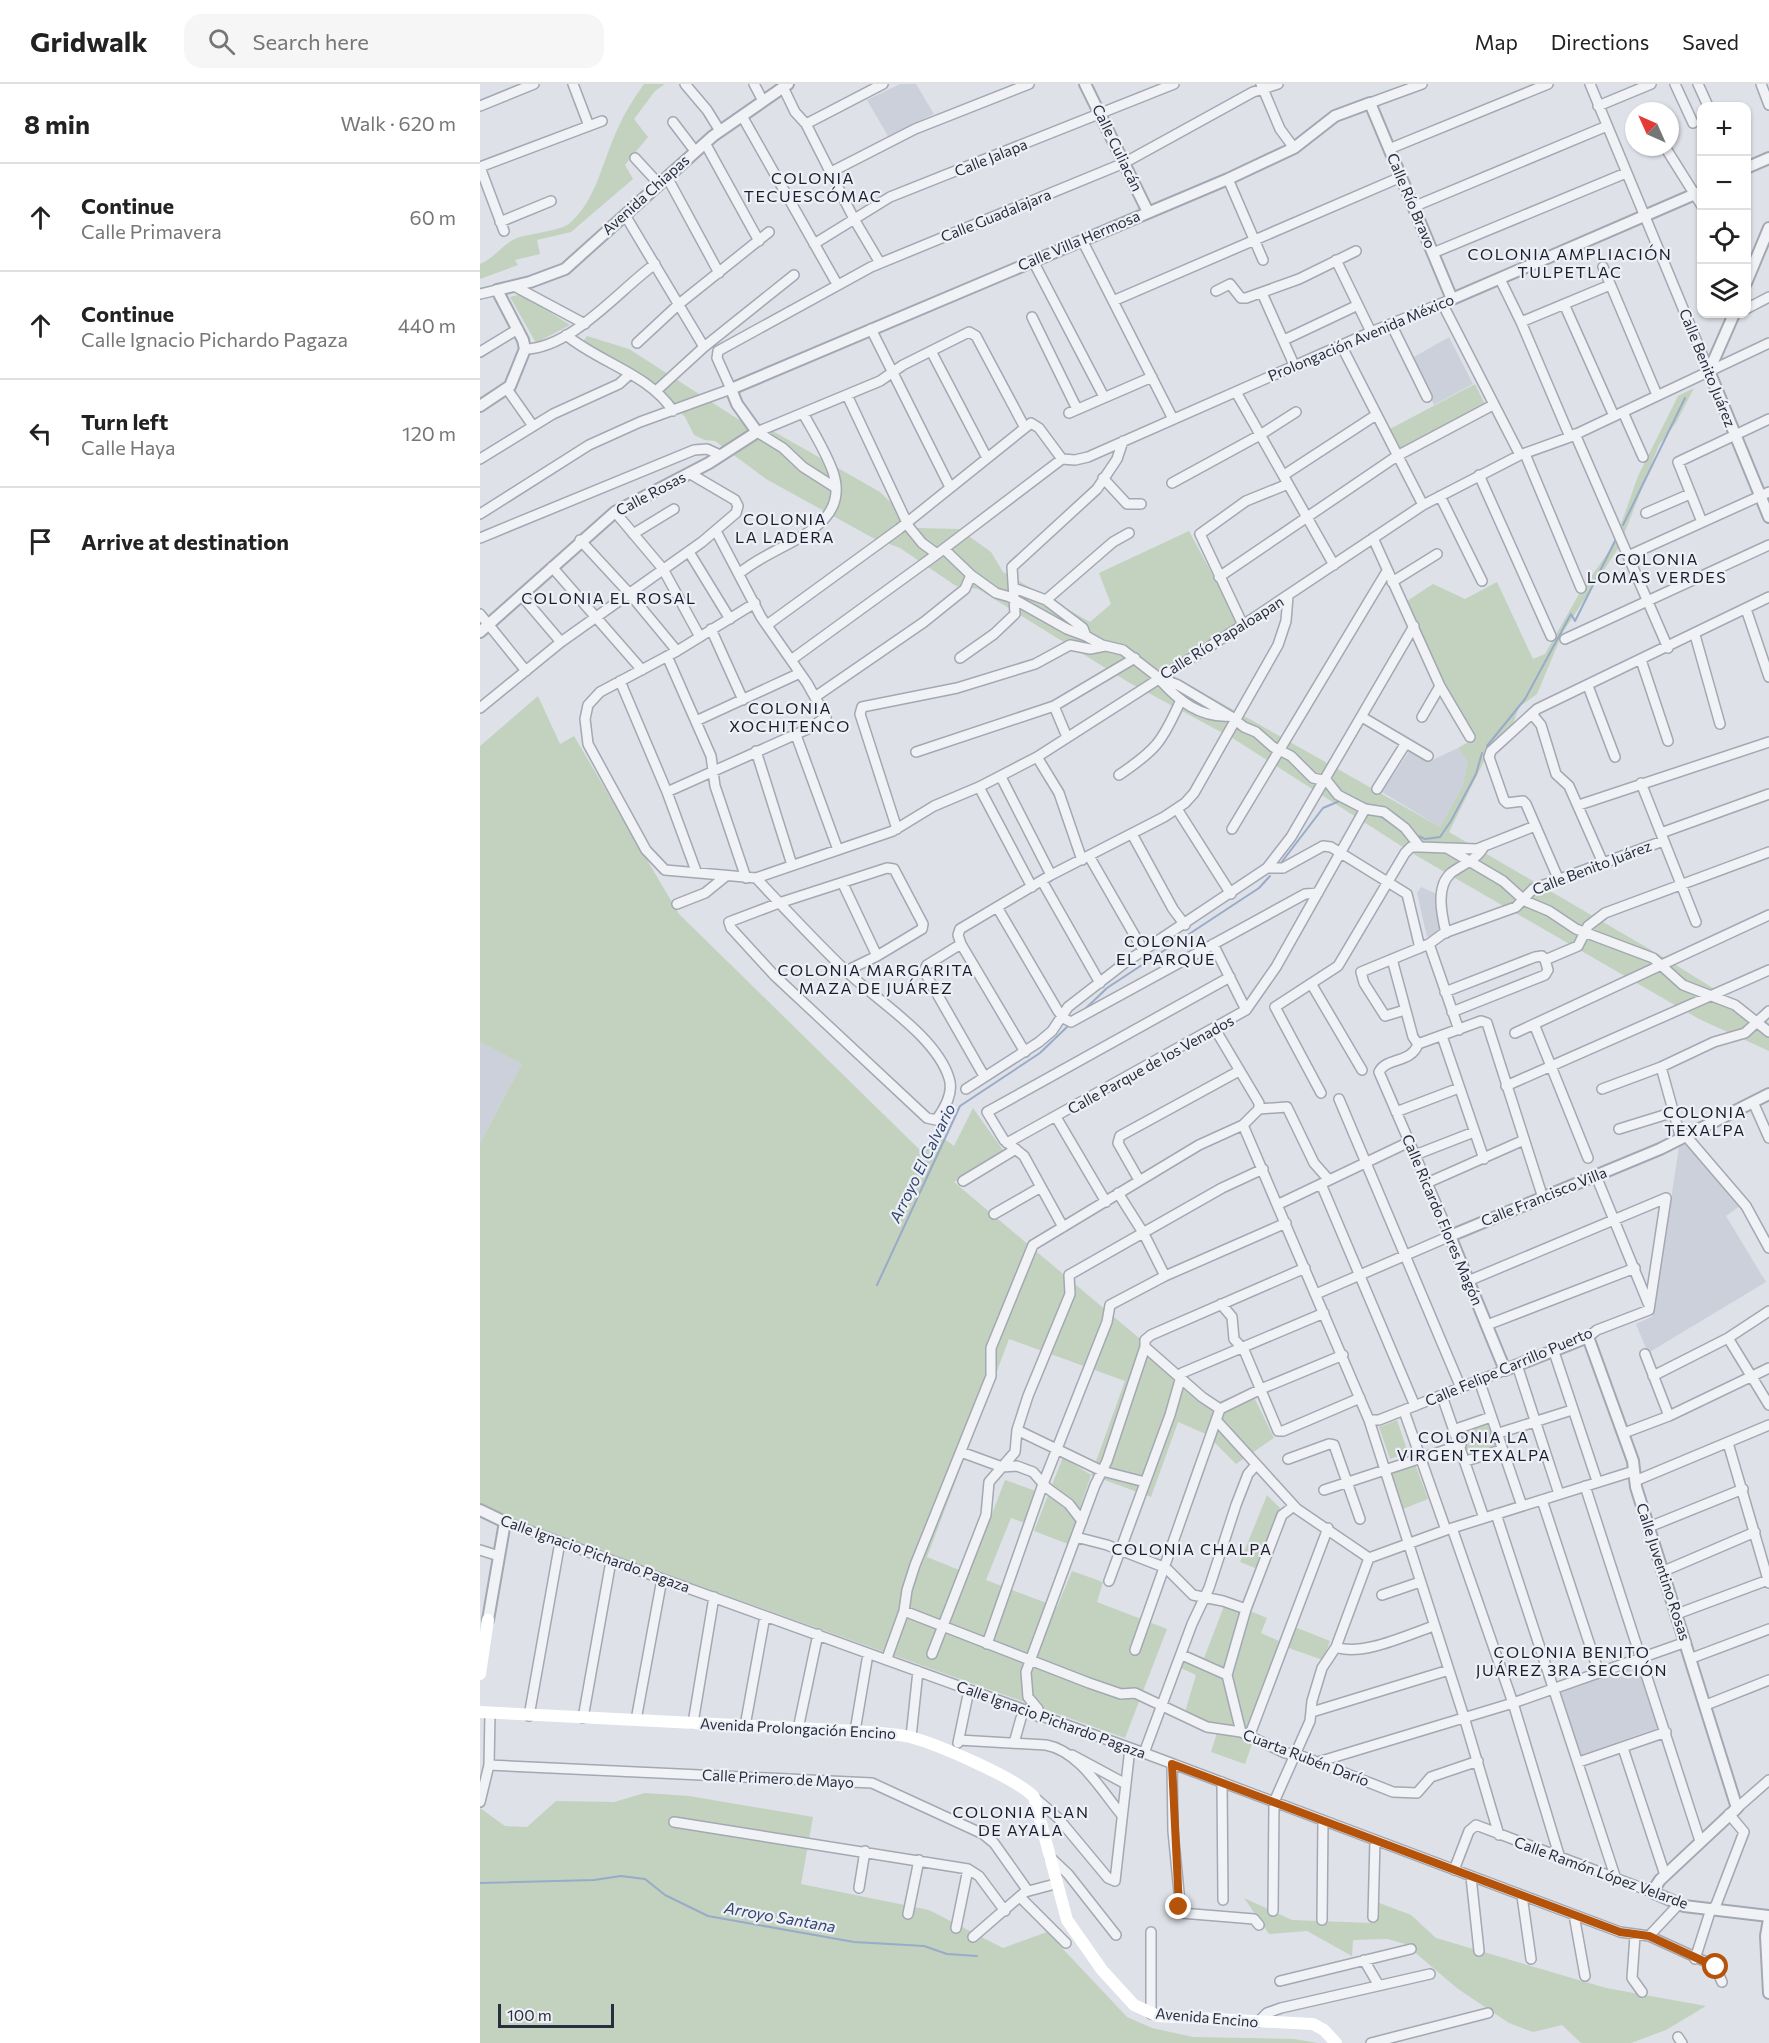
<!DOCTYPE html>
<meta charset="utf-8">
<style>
:root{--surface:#fff;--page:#f6f6f6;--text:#222;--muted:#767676;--line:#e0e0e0}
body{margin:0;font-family:Commissioner,sans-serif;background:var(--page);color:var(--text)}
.controls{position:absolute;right:18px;top:18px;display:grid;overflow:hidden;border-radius:12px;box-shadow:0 2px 4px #0004}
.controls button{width:54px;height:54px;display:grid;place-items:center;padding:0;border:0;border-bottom:2px solid var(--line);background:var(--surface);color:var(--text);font:30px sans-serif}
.compass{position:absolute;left:1145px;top:18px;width:54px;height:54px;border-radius:50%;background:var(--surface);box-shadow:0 2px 4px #0004;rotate:315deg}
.scale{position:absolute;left:18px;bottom:15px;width:116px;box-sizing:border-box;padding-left:6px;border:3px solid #272e3f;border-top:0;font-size:16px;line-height:21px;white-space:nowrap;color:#272e3f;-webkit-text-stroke:4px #eef0f6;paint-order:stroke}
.stop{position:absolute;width:18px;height:18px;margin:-14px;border:4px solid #b45309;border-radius:50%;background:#fff}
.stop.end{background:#b45309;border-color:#fff;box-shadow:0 2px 6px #0008}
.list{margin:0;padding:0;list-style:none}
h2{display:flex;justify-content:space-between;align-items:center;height:78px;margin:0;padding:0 24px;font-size:26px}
h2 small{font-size:20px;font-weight:400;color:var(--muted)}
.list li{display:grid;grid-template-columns:39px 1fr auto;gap:18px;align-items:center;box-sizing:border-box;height:108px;padding:0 24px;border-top:2px solid var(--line)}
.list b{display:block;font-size:22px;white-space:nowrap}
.list p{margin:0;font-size:20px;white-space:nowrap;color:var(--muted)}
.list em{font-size:20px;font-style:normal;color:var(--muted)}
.icon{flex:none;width:33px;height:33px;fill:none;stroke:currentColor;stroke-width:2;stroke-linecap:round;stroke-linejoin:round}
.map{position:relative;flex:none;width:1289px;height:1959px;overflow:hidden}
header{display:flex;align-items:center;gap:36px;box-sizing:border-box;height:84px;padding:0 30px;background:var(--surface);border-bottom:2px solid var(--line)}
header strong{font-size:28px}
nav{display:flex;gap:33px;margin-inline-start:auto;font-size:21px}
.search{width:420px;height:54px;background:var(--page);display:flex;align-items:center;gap:15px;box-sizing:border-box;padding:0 21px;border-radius:18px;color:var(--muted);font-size:22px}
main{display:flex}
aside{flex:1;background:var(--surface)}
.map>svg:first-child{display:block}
.built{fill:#ccd0da}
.green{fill:#c2d2bf}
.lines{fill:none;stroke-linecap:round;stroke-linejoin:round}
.stream{stroke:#99abc8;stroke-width:2}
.minor-casing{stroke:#a3a8b2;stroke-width:12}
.tertiary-casing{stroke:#a3a8b2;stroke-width:14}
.minor{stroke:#f1f2f6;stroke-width:9}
.tertiary{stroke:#f1f2f6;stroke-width:10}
.secondary{stroke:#fff;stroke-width:12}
.route{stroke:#b45309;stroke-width:8}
.labels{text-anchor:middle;stroke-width:4.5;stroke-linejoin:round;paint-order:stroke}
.street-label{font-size:15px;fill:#272e3f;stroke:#eef0f6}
.neighbourhood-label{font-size:16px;letter-spacing:1.5px;fill:#1a1f30;stroke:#eef0f6}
.water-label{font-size:16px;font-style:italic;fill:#314873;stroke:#eef0f6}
</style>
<header>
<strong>Gridwalk</strong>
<div class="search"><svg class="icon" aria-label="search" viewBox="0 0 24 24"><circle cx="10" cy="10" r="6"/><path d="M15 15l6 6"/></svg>Search here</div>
<nav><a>Map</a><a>Directions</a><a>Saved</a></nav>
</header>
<main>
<aside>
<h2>8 min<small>Walk · 620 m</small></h2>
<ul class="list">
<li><svg class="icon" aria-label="ahead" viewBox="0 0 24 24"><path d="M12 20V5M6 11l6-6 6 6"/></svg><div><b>Continue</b><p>Calle Primavera</p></div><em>60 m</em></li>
<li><svg class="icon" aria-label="ahead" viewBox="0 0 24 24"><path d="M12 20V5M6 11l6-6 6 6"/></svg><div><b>Continue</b><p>Calle Ignacio Pichardo Pagaza</p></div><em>440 m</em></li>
<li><svg class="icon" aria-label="left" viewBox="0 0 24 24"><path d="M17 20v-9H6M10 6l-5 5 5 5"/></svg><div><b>Turn left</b><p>Calle Haya</p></div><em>120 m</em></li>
<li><svg class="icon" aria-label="arrive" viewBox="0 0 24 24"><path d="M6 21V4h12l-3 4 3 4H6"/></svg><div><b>Arrive at destination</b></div></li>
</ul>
</aside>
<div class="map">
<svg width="1289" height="1959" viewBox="0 0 1289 1959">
<rect width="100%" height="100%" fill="#dee1e8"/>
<path class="built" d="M420 0H436L454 30 408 52 387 16Z
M969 253 993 300 954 321 932 274Z
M978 664 989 678 983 701 960 743 902 708 930 666 948 678Z
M941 803 959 811 964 847 947 853 937 809Z
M0 958 42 980 0 1059Z
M1206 1060 1260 1122 1246 1132 1286 1198 1168 1269 1156 1240 1173 1232 1199 1063Z
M1158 1581 1180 1643 1098 1672 1075 1609Z"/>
<path class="green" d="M164 0H185L175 7 154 35 168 53 145 81 153 95 91 148 57 156 60 170 35 176 38 181 0 195V180C15 174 22 160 37 154 51 149 81 147 90 139 117 115 123 75 138 44 145 28 154 14 164 0Z
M41 210 90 241 56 259 30 213Z
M107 252 149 265 261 337 284 342 400 408 437 444 479 445 511 468 523 488 610 538 631 520 619 489 709 447 758 538 683 586 960 743 983 701 988 678 978 664 995 654 969 613 927 517 953 500 985 515 1017 498 1053 575 1065 570 1099 510 1134 460 1158 392 1198 312 1214 304 1196 339 1179 361 1139 463 1083 548 1057 610 1039 623 1032 643 1011 663 969 748 1183 873 1289 939V967L1219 935 937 772 754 655 648 598 498 505 476 502 420 464 393 454 286 395 235 357 225 356 214 351 205 333 175 304 101 260Z
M995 300 1005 320 921 365 910 345Z
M58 612 80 660 94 652 199 830 443 1069 459 1051 474 1062 493 1024 525 1069 474 1098 736 1319 770 1305 794 1354 756 1380 726 1350 698 1338 671 1413 611 1391 588 1460 554 1447 583 1373 611 1391 645 1297 529 1255 447 1473 489 1490 525 1396 556 1407 545 1439 531 1434 506 1496 577 1523 592 1487 623 1498 617 1518 687 1545 645 1654 4 1425 0 1420V1059L42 980 0 958V662Z
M917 1336 928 1369 910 1375 899 1343Z
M1007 1339 1017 1365 986 1377 976 1350Z
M935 1380 948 1415 923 1425 910 1390Z
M787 1411 800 1424 778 1485 760 1478Z
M746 1517 787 1534 781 1549 799 1557 812 1542 850 1557 843 1576 806 1563 765 1680 731 1668 739 1642 705 1628 716 1591 701 1584 707 1567 724 1574Z
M165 1709 209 1712 333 1733 321 1800 449 1826 523 1864 567 1848 647 1933 672 1944 713 1953 814 1955 838 1959H0V1724L25 1742 47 1743 76 1717 134 1718Z
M764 1814 812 1836 891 1839 894 1817 931 1831 956 1854 1126 1904 1226 1922 1186 1946 1151 1959H1101L1082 1941 1053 1948 1029 1939 978 1905 925 1860 908 1855 873 1856 872 1872 827 1847 789 1850Z"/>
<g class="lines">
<path class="stream" d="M1143 441 1205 314
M1007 662 1045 615 1091 530 1095 537 1136 455
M870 712 889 722
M900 732 912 740
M936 751 945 755 960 753 971 737 996 690 1002 669
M801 779 843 724 862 716
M603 927 627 904 779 804 790 792
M397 1201 480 1022 560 969 589 941
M0 1799 114 1796 141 1792 165 1795 185 1811 228 1832 374 1858 444 1862 467 1870 497 1872"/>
<g class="minor-casing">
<path id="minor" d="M93 0 109 42
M205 0 227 26 240 47
M274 0 283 17
M781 0 800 45 814 64
M1110 0 1229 287
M1195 0 1213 39
M1218 0 1228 22
M1281 0 1289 21
M303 3 315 28 326 40 374 135 400 179
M890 19 942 0
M0 22 54 0
M1118 22 1171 0
M262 32 357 200
M193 38 215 67
M326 40 403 0
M225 59 279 157
M1185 63 1222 122
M909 65 1068 0
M155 74 179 100
M0 83 122 37
M0 83 24 147
M351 88 435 45 549 0
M187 93 239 189
M748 95 783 176
M933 123 1127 42
M145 131 224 263
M20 138 71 117
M602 156 693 335
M334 160 410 113 694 0
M953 169 1146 89
M856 176 891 248
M553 177 624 313
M1123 183 1177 311
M1020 195 1041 238 1090 353
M34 202 105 240
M736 207 750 200 761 214H766L819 195 876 167
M782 209 815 283
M0 210 17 206
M633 217 921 93
M962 219 1040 371
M1084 220 1134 332
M1266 225 1289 213
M552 233 597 325
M1041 238 1130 201
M911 240 947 313
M391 245 470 403
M86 251C120 279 169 290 193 327
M804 256 878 221
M157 259 199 220 289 148
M861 261 943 421
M45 265C92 264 139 206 175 180
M451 267 507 374
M0 268 38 245
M27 305 53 342
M177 306 224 263 314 191
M756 308 854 481
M367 311 429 443 442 459 457 470
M1143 328 1163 373
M589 329 672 293
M277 348 400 297 423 281 489 248 496 252 545 344
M277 348 303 364 323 383 356 404
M1095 350 1188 564
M1045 370 1101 504
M0 375 73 330 139 300 150 290
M804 391 896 331
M999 391 1071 552
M623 394 647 420H661
M692 399 780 351 816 328
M960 412 1002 497
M135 428 183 485 220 553
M1166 429 1210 410
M0 430 109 361 160 338 251 305 237 274 238 267 391 183 644 79 773 8 798 0
M1222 438 1198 378 1289 335
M153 450 194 425
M0 454 214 366 227 365 240 371
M893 454 960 602 990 653
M100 456 149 509 197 567
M464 465 491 491 516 509 530 513 587 545 606 552 622 561 643 566 679 594 698 601 750 632 764 643 776 648 793 663 811 672 833 694 847 697 858 711 885 725 904 728 925 744 940 763 967 764 1023 797 1045 817 1069 827 1096 845 1173 874 1203 901 1255 921 1289 948
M209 468 250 535
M1150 471 1289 408
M72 483 162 586
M260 489C295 458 373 447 353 388 346 368 334 349 324 331
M739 493 917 372 1013 321
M912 498 957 470
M534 504 566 516 603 544 606 552
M41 511 81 558
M566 516 633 458 649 449
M275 519 197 567 120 608 108 621 105 635 108 660 166 766 185 786 276 794 413 747 454 722 499 703 557 673 763 541 943 421 1040 371 1090 353 1289 259
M1266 525 1289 593
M0 530 46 587
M287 541 419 445 551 339 559 344 582 375 595 376 608 373 891 248 972 215
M763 541 720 450 766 417 808 400
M231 545 263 616
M1215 551 1240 640
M1085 555 1289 461
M187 572 231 672 235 702 266 794
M480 574 514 550 535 530 532 483 617 405 637 375 643 357
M311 576 457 470 582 375
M1161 576 1188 657
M680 596C699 617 720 634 750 632
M140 597 187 708 216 787
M1108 602 1135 673
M335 613 444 538 485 505 491 491
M574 622 587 653
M0 624 81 558 222 458 256 429 258 422 255 416 209 389
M1052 630 1061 641 1076 690 1089 702 1123 779
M882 633 948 672
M942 633 960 602
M216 637 320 589
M316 651 358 766
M276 667 312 781
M436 668 574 622 655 574
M557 673 579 709 602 776
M639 691C676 666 682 658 700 618
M521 693 571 791
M1161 699 1216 838
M499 703 552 803
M897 705 926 659
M187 708 330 644 346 633 327 599 281 533 236 447
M1099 721 1289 658
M697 725 751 810
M417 745 380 630 382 623 477 604 555 580 590 561 610 565 625 562
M752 745 907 487
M1181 749 1289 710
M652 750 693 825 705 841
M969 764 997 765 1055 742
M609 772 663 866
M787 784H803L843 762 851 763 927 810 940 864
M276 794C305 825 334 856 365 886 396 916 456 952 469 994 474 1009 465 1024 456 1036L447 1034 294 891 251 844 249 838 299 819 407 784 414 785 443 840 442 845 397 872 366 887
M1078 794 1046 720 1043 717 1027 719 1024 716 1009 673 1011 667 1057 625 1289 513
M562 797 620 899
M363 800 397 872
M197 820 225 809 246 792
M517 823 578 927 585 935 591 938 825 810 838 809
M966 849C962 832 955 803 971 789 983 780 997 776 1004 762
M481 860 447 881 444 887 504 992
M733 860 766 926
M949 860 979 946
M912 875 933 953 938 960
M832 901 882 986
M965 908 1055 873 1062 872 1065 876 1098 862 1108 842 1125 829 1289 768
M925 926 905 932 884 899 881 888 949 860 964 849 1036 823 1053 805 1183 757
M972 928 1065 891 1068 886 1065 876
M1054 940 1108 1074
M735 945 779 1019V1025
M1035 949 1289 831
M962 952 1004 1075
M938 960 1001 937 1007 939 1063 1114
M545 968 481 860 478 851 480 845 571 791 684 733 705 719 714 709 798 561 806 537 808 512
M1181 983 1201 1055
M1026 1002 1289 886
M486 1005 559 958 572 947 588 923 646 878 787 784 811 753 934 542
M1122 1005 1181 983 1234 958 1265 949 1289 927
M841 1009 795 923 858 882 925 769 931 763H940
M859 1015 981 1304
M1273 1018 1289 1054
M779 1025 807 1023 834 1079 849 1096
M916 1028 979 1004
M576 1033 626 1118
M763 1041 889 1336 984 1633 1019 1751
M1139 1045 1194 1028
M1206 1052 1266 1122 1289 1164
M527 1059 766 926 796 883 885 725
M935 1071 994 1048
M1116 1092 1168 1219
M659 1096 638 1059 640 1052 759 987
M483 1097 536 1065
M947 1099 1044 1056
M841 1100 935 1322
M638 1109 664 1150 685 1192
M799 1120 929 1058
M514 1130 561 1103
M583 1143 544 1072 524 1056 507 1028 750 893
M988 1197 1186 1114
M836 1210 970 1152 899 988C906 973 931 980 938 960
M741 1220 752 1233 754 1255 764 1266 798 1347H803L880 1314
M1007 1241 1155 1184
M1108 1253 1117 1246 1169 1226 1186 1114
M1248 1254 1289 1321
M665 1263 722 1313 740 1325
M1074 1268 1117 1397
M1165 1270 1189 1332
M1037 1281 1079 1410
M1173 1292 1248 1254 1289 1227
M999 1296 1042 1422
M962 1312 1004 1434
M924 1327 966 1446
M736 1336 817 1425 889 1474
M889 1336H899L1025 1286
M976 1345 1011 1333
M537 1346 622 1387 665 1398
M1144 1349 1189 1332 1289 1284
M1016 1350 1092 1326
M1248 1359 1289 1499
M481 1368 522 1383 537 1382 553 1388 567 1404 589 1420 602 1437
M808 1375 849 1360 854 1361 880 1435
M986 1377 1021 1366
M1155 1397 1289 1341
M1105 1402 1220 1757
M844 1406 981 1361
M1062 1416 1119 1589
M1016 1430 1136 1795
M25 1438 664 1669 1140 1848 1169 1852 1199 1820
M1169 1443 1263 1405
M972 1444 1033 1619 1080 1774
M596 1453 627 1461 686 1484 713 1511 743 1517 766 1525
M0 1466 19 1472
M1184 1487 1275 1448
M629 1497 690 1331 702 1289 844 1229
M902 1511 940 1498
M424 1527 609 1599 641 1610 655 1609 727 1643 761 1648 805 1669 819 1671 913 1708 937 1709 951 1693 998 1677
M1197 1530 1288 1496
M507 1560 563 1400 627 1238 630 1221 685 1192 806 1139
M856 1563C882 1573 929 1550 954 1542
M655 1566 740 1325 781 1305 863 1271
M452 1570 506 1431 509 1398 535 1368 537 1346 548 1312 590 1210 589 1191 742 1104 783 1085
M702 1571 747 1591
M407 1574 424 1527 427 1506 435 1481 511 1292V1264L553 1161 719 1061 763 1041 779 1025
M1212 1574 1289 1545
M1226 1621 1289 1596
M832 1628 969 1586
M49 1632 80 1458
M559 1633 558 1625 548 1613 546 1588 615 1401 627 1377 665 1263V1256L671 1251 825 1184
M103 1634 131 1477
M156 1636 182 1495
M213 1639 234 1513
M265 1642 285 1532
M318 1645 338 1550
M375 1647 387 1576
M761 1648 747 1591 766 1525 802 1431 814 1422
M431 1653 438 1587
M769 1653 848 1444
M479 1656 566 1661C599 1667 621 1706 641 1730
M478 1659 489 1606
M534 1659 541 1634
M1143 1664 1185 1791
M664 1669 712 1540 729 1504 756 1421 768 1390 776 1381
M592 1671 644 1699
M838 1678 1033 1619 1206 1558
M1099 1678 1186 1648
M692 1680 693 1747 701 1829 774 1835 779 1841
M9 1681 392 1699 503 1750 514 1759 548 1807
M742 1698 743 1816
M554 1713 578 1734 628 1794 635 1797 650 1664
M0 1718 9 1681 10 1629
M1257 1724 1289 1696
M194 1738 488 1785 499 1792 525 1827
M570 1773 588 1790 636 1851
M974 1786 989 1747 996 1741 1172 1808
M991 1793 999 1867
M379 1804 385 1767
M1042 1812 1051 1875
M540 1813 586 1859
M793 1827 794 1718 830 1637 832 1617 842 1584 856 1563 889 1474 966 1446 1154 1387
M428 1830 439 1776
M1094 1831 1105 1892
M893 1833 895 1756
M842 1836 843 1737
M476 1844 488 1785
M1155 1852 1152 1894 1162 1908
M1169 1852 1235 1882 1242 1898
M493 1853 545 1808 575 1800
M1215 1875 1230 1828 1236 1821 1264 1748 1249 1730
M884 1876 898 1900
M800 1897 931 1865
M671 1930V1848
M778 1938 787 1929 801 1924 950 1890
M1198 1953 1202 1959
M891 1959 1008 1929"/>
</g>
<g class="tertiary-casing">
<path id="tertiary" d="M605 0 668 128
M1266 84 1289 74
M1266 199 1289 144
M1254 230 1229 287 1289 433
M0 322 30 302 45 265 43 256 17 206 50 198 85 185 233 52 308 0
M0 548 135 428 229 379 277 348 257 320 251 305 748 95 814 64 855 32 890 19 972 215 1222 107
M1289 1010 1180 1065 970 1152 1025 1286 1108 1253 1153 1377 1156 1403 1257 1724 1180 1796 1172 1808 1204 1822 1289 1832
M0 1426 25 1438 8 1536
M1289 1835 1286 1852 1289 1909"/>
</g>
<use href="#minor" class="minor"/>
<use href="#tertiary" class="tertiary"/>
<path class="secondary" d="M0 1590 8 1536
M0 1628 375 1647C393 1649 412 1649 430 1653 457 1660 536 1694 554 1713L587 1836 622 1886 654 1921 678 1932 833 1940 844 1946 856 1959"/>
</g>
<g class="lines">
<path class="route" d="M699 1823 692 1680 1140 1848 1169 1852 1236 1883"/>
</g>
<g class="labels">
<g class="street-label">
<text transform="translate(637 64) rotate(64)" y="5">Calle Culiacán</text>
<text transform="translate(511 74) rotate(-22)" y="5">Calle Jalapa</text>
<text transform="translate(166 111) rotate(-42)" y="5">Avenida Chiapas</text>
<text transform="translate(931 117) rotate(67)" y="5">Calle Río Bravo</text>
<text transform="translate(516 132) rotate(-22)" y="5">Calle Guadalajara</text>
<text transform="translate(599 157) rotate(-23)" y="5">Calle Villa Hermosa</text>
<text transform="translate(881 254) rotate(-23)" y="5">Prolongación Avenida México</text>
<text transform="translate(1227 284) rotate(68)" y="5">Calle Benito Juárez</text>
<text transform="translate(171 410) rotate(-28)" y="5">Calle Rosas</text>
<text transform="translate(742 554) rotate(-32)" y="5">Calle Río Papaloapan</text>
<text transform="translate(1112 784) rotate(-21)" y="5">Calle Benito Juárez</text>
<text transform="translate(671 981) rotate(-29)" y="5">Calle Parque de los Venados</text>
<text transform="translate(1064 1113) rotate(-22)" y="5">Calle Francisco Villa</text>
<text transform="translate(962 1136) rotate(67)" y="5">Calle Ricardo Flores Magón</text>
<text transform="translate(1029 1283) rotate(-23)" y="5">Calle Felipe Carrillo Puerto</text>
<text transform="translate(115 1470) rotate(20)" y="5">Calle Ignacio Pichardo Pagaza</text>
<text transform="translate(1183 1488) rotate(72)" y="5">Calle Juventino Rosas</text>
<text transform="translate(571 1636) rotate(20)" y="5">Calle Ignacio Pichardo Pagaza</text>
<text transform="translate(318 1645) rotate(3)" y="5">Avenida Prolongación Encino</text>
<text transform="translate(826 1674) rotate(21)" y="5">Cuarta Rubén Darío</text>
<text transform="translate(298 1695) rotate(3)" y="5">Calle Primero de Mayo</text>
<text transform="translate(1121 1789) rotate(20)" y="5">Calle Ramón López Velarde</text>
<text transform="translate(727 1934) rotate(5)" y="5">Avenida Encino</text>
</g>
<g class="neighbourhood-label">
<text x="333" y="100">COLONIA<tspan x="333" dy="18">TECUESCÓMAC</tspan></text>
<text x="1090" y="176">COLONIA AMPLIACIÓN<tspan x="1090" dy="18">TULPETLAC</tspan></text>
<text x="305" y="441">COLONIA<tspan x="305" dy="18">LA LADERA</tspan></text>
<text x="1177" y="481">COLONIA<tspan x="1177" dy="18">LOMAS VERDES</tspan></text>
<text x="129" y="520">COLONIA EL ROSAL</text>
<text x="310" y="630">COLONIA<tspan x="310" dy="18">XOCHITENCO</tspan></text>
<text x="686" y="863">COLONIA<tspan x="686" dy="18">EL PARQUE</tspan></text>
<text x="396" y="892">COLONIA MARGARITA<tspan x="396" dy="18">MAZA DE JUÁREZ</tspan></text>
<text x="1225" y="1034">COLONIA<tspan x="1225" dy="18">TEXALPA</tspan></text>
<text x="994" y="1359">COLONIA LA<tspan x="994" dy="18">VIRGEN TEXALPA</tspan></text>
<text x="712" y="1471">COLONIA CHALPA</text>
<text x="1092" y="1574">COLONIA BENITO<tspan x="1092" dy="18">JUÁREZ 3RA SECCIÓN</tspan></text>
<text x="541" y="1734">COLONIA PLAN<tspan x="541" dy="18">DE AYALA</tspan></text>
</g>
<g class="water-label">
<text transform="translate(442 1079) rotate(-64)" y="6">Arroyo El Calvario</text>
<text transform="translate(300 1833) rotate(10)" y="6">Arroyo Santana</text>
</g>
</g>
</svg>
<div class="controls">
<button>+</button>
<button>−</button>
<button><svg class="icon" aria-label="locate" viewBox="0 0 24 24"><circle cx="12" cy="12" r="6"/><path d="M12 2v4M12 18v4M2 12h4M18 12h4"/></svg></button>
<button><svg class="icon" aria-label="layers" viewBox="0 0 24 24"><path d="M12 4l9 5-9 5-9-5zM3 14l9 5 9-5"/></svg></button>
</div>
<svg class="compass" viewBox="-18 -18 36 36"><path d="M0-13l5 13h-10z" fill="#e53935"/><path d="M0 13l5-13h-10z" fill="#767676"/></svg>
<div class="scale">100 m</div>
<div class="stop" style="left:1236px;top:1883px"></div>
<div class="stop end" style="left:699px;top:1823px"></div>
</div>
</main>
